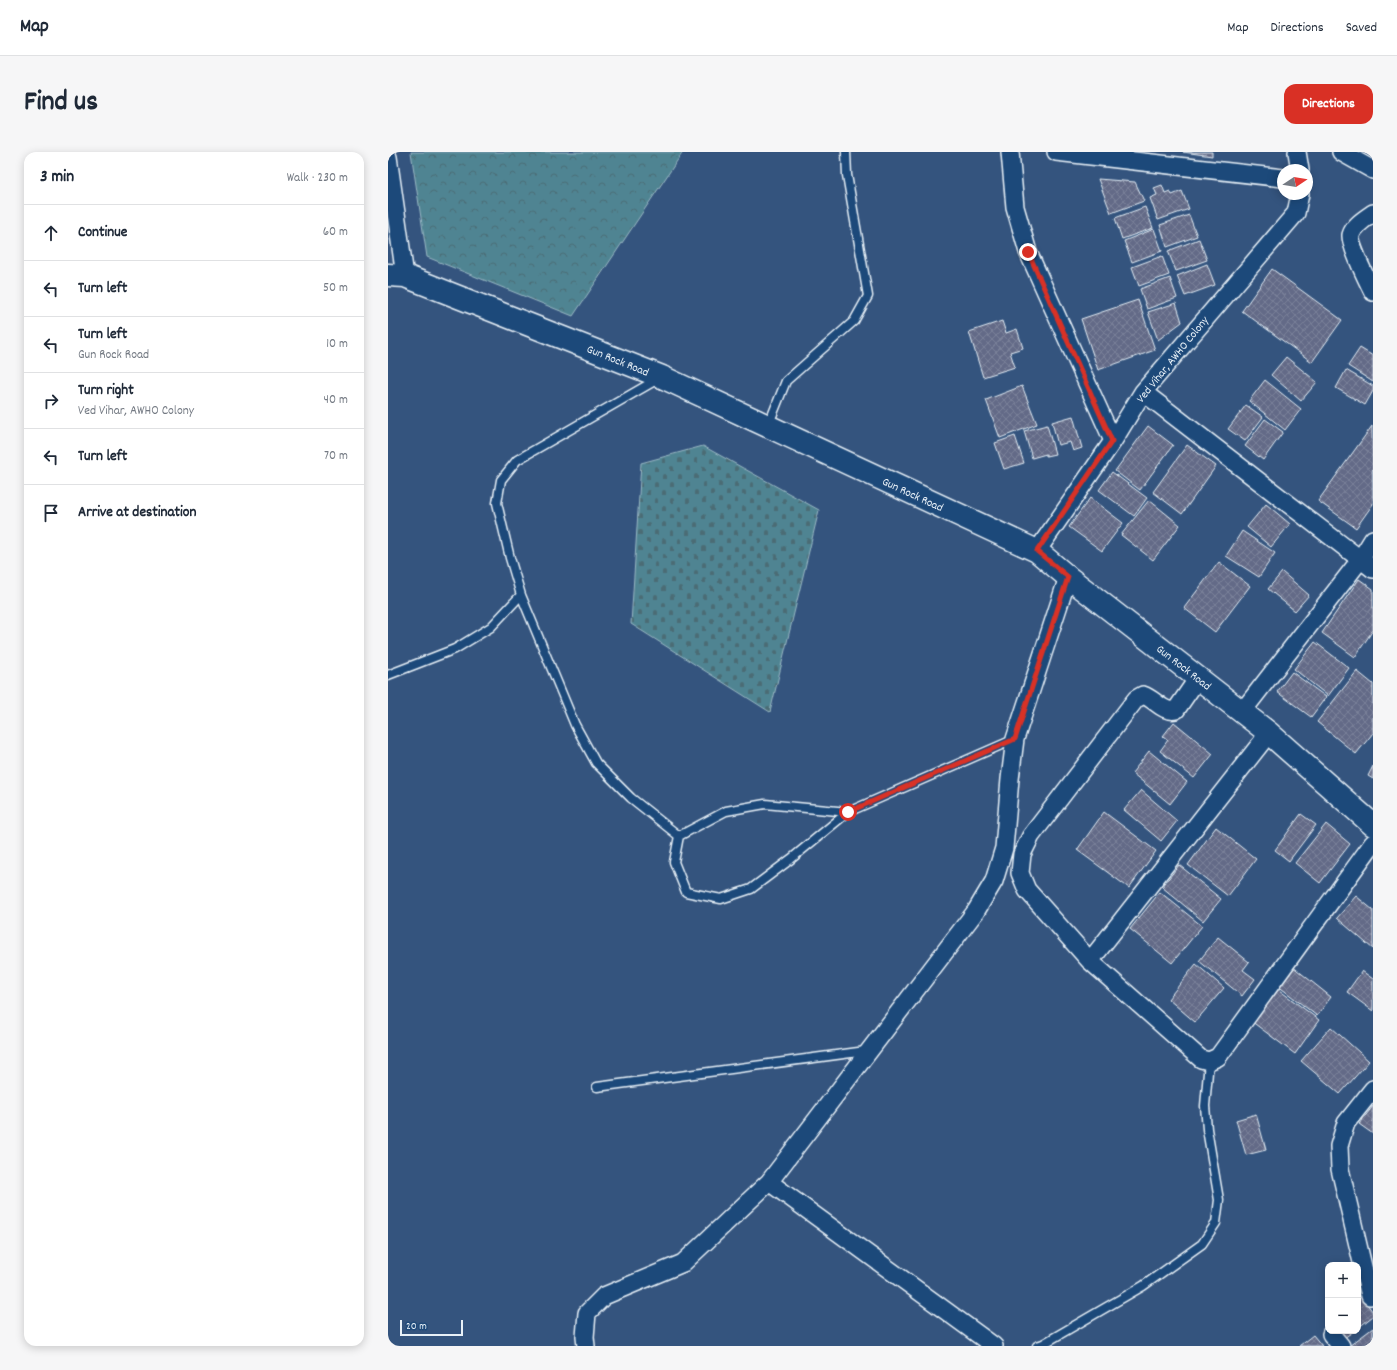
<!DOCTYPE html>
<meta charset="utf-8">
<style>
:root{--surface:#fff;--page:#f6f6f7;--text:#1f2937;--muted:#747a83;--line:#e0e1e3;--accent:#d93025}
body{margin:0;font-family:Dekko,sans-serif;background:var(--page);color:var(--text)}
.controls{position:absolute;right:12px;bottom:12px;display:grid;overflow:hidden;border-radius:8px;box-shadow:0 2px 10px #0003}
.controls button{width:36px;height:36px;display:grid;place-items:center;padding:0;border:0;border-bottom:1px solid var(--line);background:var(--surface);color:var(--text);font:20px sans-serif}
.compass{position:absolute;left:889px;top:12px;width:36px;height:36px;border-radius:50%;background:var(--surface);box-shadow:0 2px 10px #0003;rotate:78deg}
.scale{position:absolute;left:12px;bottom:10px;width:63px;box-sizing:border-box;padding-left:4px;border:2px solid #e8f1f8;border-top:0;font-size:11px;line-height:14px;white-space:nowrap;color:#e8f1f8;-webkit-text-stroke:3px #1f4a7a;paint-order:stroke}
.stop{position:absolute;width:12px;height:12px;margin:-9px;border:3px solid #d93025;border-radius:50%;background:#fff}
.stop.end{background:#d93025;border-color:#fff;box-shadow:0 1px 4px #0008}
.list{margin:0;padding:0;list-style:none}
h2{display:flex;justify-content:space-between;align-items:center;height:52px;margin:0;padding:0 16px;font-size:17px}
h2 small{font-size:13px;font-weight:400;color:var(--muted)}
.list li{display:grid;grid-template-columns:26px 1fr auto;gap:12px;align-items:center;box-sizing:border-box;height:56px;padding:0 16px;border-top:1px solid var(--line)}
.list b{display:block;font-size:15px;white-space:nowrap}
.list p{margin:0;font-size:13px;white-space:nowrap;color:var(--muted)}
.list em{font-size:13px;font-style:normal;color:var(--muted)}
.icon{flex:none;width:22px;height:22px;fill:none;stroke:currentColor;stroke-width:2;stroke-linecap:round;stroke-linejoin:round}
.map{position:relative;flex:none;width:985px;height:1194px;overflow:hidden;border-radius:12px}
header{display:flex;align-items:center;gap:24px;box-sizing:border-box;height:56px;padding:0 20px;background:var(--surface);border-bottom:1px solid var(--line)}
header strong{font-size:19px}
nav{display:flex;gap:22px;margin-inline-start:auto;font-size:14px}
.intro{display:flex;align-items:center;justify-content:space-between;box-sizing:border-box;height:96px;padding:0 24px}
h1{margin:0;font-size:28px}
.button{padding:10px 18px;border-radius:12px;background:var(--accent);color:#fff;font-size:14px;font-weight:700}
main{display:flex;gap:24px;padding:0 24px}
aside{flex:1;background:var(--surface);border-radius:12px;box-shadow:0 2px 10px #0003}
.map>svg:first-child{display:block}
.forest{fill:url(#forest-crowns);stroke:#9cbac5}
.cemetery{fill:url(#cemetery-stones);stroke:#9cbac5}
.building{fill:url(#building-cross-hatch);stroke:#e8f1f8}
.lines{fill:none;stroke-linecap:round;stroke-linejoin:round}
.service-casing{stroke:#e8f1f8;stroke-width:11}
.minor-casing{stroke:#e8f1f8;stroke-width:20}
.secondary-casing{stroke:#e8f1f8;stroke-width:25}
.service{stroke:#1f4a7a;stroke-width:8}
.minor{stroke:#1f4a7a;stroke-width:17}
.secondary{stroke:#1f4a7a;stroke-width:22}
.route{stroke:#d93025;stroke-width:5}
.labels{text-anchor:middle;stroke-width:4;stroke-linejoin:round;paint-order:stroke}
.street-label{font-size:12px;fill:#e8f1f8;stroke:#1f4a7a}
</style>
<header>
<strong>Map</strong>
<nav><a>Map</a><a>Directions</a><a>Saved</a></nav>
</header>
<div class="intro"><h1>Find us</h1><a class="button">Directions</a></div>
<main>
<aside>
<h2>3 min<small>Walk · 230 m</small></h2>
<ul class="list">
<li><svg class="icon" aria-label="ahead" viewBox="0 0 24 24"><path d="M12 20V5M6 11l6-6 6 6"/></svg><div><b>Continue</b></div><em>60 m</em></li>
<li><svg class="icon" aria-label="left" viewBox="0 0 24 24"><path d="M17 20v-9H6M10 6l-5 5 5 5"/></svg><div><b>Turn left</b></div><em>50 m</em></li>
<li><svg class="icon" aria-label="left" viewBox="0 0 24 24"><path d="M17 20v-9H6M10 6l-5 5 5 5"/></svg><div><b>Turn left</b><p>Gun Rock Road</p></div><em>10 m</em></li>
<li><svg class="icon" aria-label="right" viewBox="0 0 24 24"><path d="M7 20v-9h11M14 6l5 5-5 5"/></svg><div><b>Turn right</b><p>Ved Vihar, AWHO Colony</p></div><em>40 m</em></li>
<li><svg class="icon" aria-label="left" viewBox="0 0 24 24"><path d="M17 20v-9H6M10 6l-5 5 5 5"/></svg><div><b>Turn left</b></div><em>70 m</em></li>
<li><svg class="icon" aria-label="arrive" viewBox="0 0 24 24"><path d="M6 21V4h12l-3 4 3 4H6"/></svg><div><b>Arrive at destination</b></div></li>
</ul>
</aside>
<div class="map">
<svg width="985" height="1194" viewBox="0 0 985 1194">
<defs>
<pattern id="forest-crowns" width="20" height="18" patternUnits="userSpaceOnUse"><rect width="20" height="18" fill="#4f8492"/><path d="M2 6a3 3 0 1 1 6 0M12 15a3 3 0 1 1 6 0" fill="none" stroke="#4b6c75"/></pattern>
<pattern id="cemetery-stones" width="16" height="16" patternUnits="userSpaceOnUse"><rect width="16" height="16" fill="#4f8492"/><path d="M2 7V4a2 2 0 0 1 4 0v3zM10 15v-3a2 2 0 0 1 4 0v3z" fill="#4b6c75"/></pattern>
<pattern id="building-cross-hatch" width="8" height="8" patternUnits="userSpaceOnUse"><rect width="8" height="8" fill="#646b87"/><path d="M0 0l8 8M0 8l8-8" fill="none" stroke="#7a8199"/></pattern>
</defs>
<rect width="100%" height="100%" fill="#34547e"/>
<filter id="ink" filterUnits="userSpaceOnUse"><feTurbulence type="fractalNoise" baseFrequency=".025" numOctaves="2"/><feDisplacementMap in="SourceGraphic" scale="8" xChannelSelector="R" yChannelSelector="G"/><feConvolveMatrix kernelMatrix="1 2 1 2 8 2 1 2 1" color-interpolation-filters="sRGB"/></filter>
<g filter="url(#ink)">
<path class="forest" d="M23 0H295L185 164 39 105Z"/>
<path class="cemetery" d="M315 294 431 358 382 560 243 472 253 311Z"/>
<path class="building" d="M795 0H824V4Z
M710 27 747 30 756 49 723 61Z
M774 33 777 41 782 39 784 43 794 39 801 57 770 68 762 46 769 43 766 36Z
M757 55 765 76 734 87 727 66Z
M801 63 809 84 779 95 772 73Z
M766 77 774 99 744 110 736 89Z
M811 87 819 108 788 119 780 99Z
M774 104 781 123 751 134 744 115Z
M819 112 827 133 797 144 789 124Z
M884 117 954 168 924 210 854 159Z
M782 126 789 146 759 157 752 137Z
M750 148 767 198 710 218 693 167Z
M788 151 794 170 770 188 760 160Z
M614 169 618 181 629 177 635 196 622 200 627 215 595 225 581 180Z
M972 196 985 204V230L960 214Z
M898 205 929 230 913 249 883 223Z
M958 218 985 234V239L977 253 948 236Z
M877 228 913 257 897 278 861 249Z
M634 234 649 272 612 286 598 248Z
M858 253 875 265 857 289 840 277Z
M685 264 694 296 685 299 682 290 670 293 664 270Z
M877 267 895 280 875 308 857 294Z
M659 273 667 302 658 304V302L644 306 636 279Z
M760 274 785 293 752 338 727 319Z
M984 274 985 352 968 376 930 349Z
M627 284 636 311 616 317 607 291Z
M799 293 828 314 794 362 765 340Z
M724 320 759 346 746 364 711 338Z
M702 346 735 371 714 399 681 375Z
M761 348 792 373 765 408 733 383Z
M878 352 902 372 883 395 859 375Z
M854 379 887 401 871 425 838 404Z
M831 410 862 434 827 480 796 456Z
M894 420 921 443 907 459 880 437Z
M971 427 985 437V478L967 505 934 481Z
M927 490 961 516 940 544 906 517Z
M969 519 985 532V581L968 602 929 570Z
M904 520 938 545 923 565 889 540Z
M786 570 825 602 806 626 772 599 780 588 775 584Z
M761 599 799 630 782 652 744 621Z
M985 614V627L980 624Z
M753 638 789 669 773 689 736 658Z
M716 660 768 699 741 736 689 698Z
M913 662 928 673 901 709 887 698Z
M938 672 962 692 932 731 907 711Z
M828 675 868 707 840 744 800 713Z
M791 713 833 747 815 769 774 735Z
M772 740 814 774 784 811 742 777Z
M968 744 985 758V797L949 766Z
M830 785 861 810 855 818 867 827 854 844 811 809Z
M808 812 836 836 807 870 780 847Z
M904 814 943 845 929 864 889 833Z
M974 819 985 827V859L959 840Z
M887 835 931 868 907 902 863 869Z
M943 875 981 909 952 942 913 909Z
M985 954V982L971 972Z
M868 962 878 998 858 1003 848 968Z
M973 1144 985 1160V1164L970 1176V1147Z
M985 1176V1194H961Z
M950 1179H966L956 1186Z
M925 1183 934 1194H911Z"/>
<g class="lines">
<g class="service-casing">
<path id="service" d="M380 274 398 229 466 169 480 144 459 23 458 0
M133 443 187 573 208 611 243 646 291 684
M0 523 67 497 103 475 133 443 122 406 109 351 113 328 129 308 270 227
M460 660 403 707 363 737 333 747 298 740 286 710 291 684 338 659 377 652 460 660 627 587
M209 935 478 899
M649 1194 655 1192 755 1134 814 1092 828 1071 831 1048 819 977 817 954 821 909"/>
</g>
<g class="minor-casing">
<path id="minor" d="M622 0 627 55 640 100 725 289
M668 0 895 26
M909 0 912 18
M953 0 985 18
M0 5 17 124
M985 61C977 67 966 73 963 83 961 92 980 130 985 140
M755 240 985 417
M649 399 725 289 755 240 908 61 912 42
M854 560 972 408 985 387
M881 581 702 809 813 907 821 909 830 905 985 691
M702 809 639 738 632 721 634 702 643 684 748 547 755 543C767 547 775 561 788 558L810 526
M381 1030 588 759 606 729 616 696 622 627 627 587 680 425
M982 1144 952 1017 951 994 958 971 985 937
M943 1182 953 1194
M198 1194 197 1185 199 1161 216 1144 295 1111 381 1030 606 1194"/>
</g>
<g class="secondary-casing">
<path id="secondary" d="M0 123 17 124 274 225 649 399 680 425 881 581 985 673"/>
</g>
<use href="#service" class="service"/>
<use href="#minor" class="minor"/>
<use href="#secondary" class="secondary"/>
</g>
</g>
<g class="lines" filter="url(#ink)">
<path class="route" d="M460 660 627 587 680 425 649 399 724 289 640 100"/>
</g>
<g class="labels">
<g class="street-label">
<text transform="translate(784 207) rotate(-51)" y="4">Ved Vihar, AWHO Colony</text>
<text transform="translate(230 208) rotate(22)" y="4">Gun Rock Road</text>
<text transform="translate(525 342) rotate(25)" y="4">Gun Rock Road</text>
<text transform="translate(796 515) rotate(38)" y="4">Gun Rock Road</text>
</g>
</g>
</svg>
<div class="controls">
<button>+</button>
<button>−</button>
</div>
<svg class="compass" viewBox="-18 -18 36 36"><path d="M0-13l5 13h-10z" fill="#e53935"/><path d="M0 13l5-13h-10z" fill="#747a83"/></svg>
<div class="scale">20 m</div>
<div class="stop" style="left:460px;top:660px"></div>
<div class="stop end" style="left:640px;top:100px"></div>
</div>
</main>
